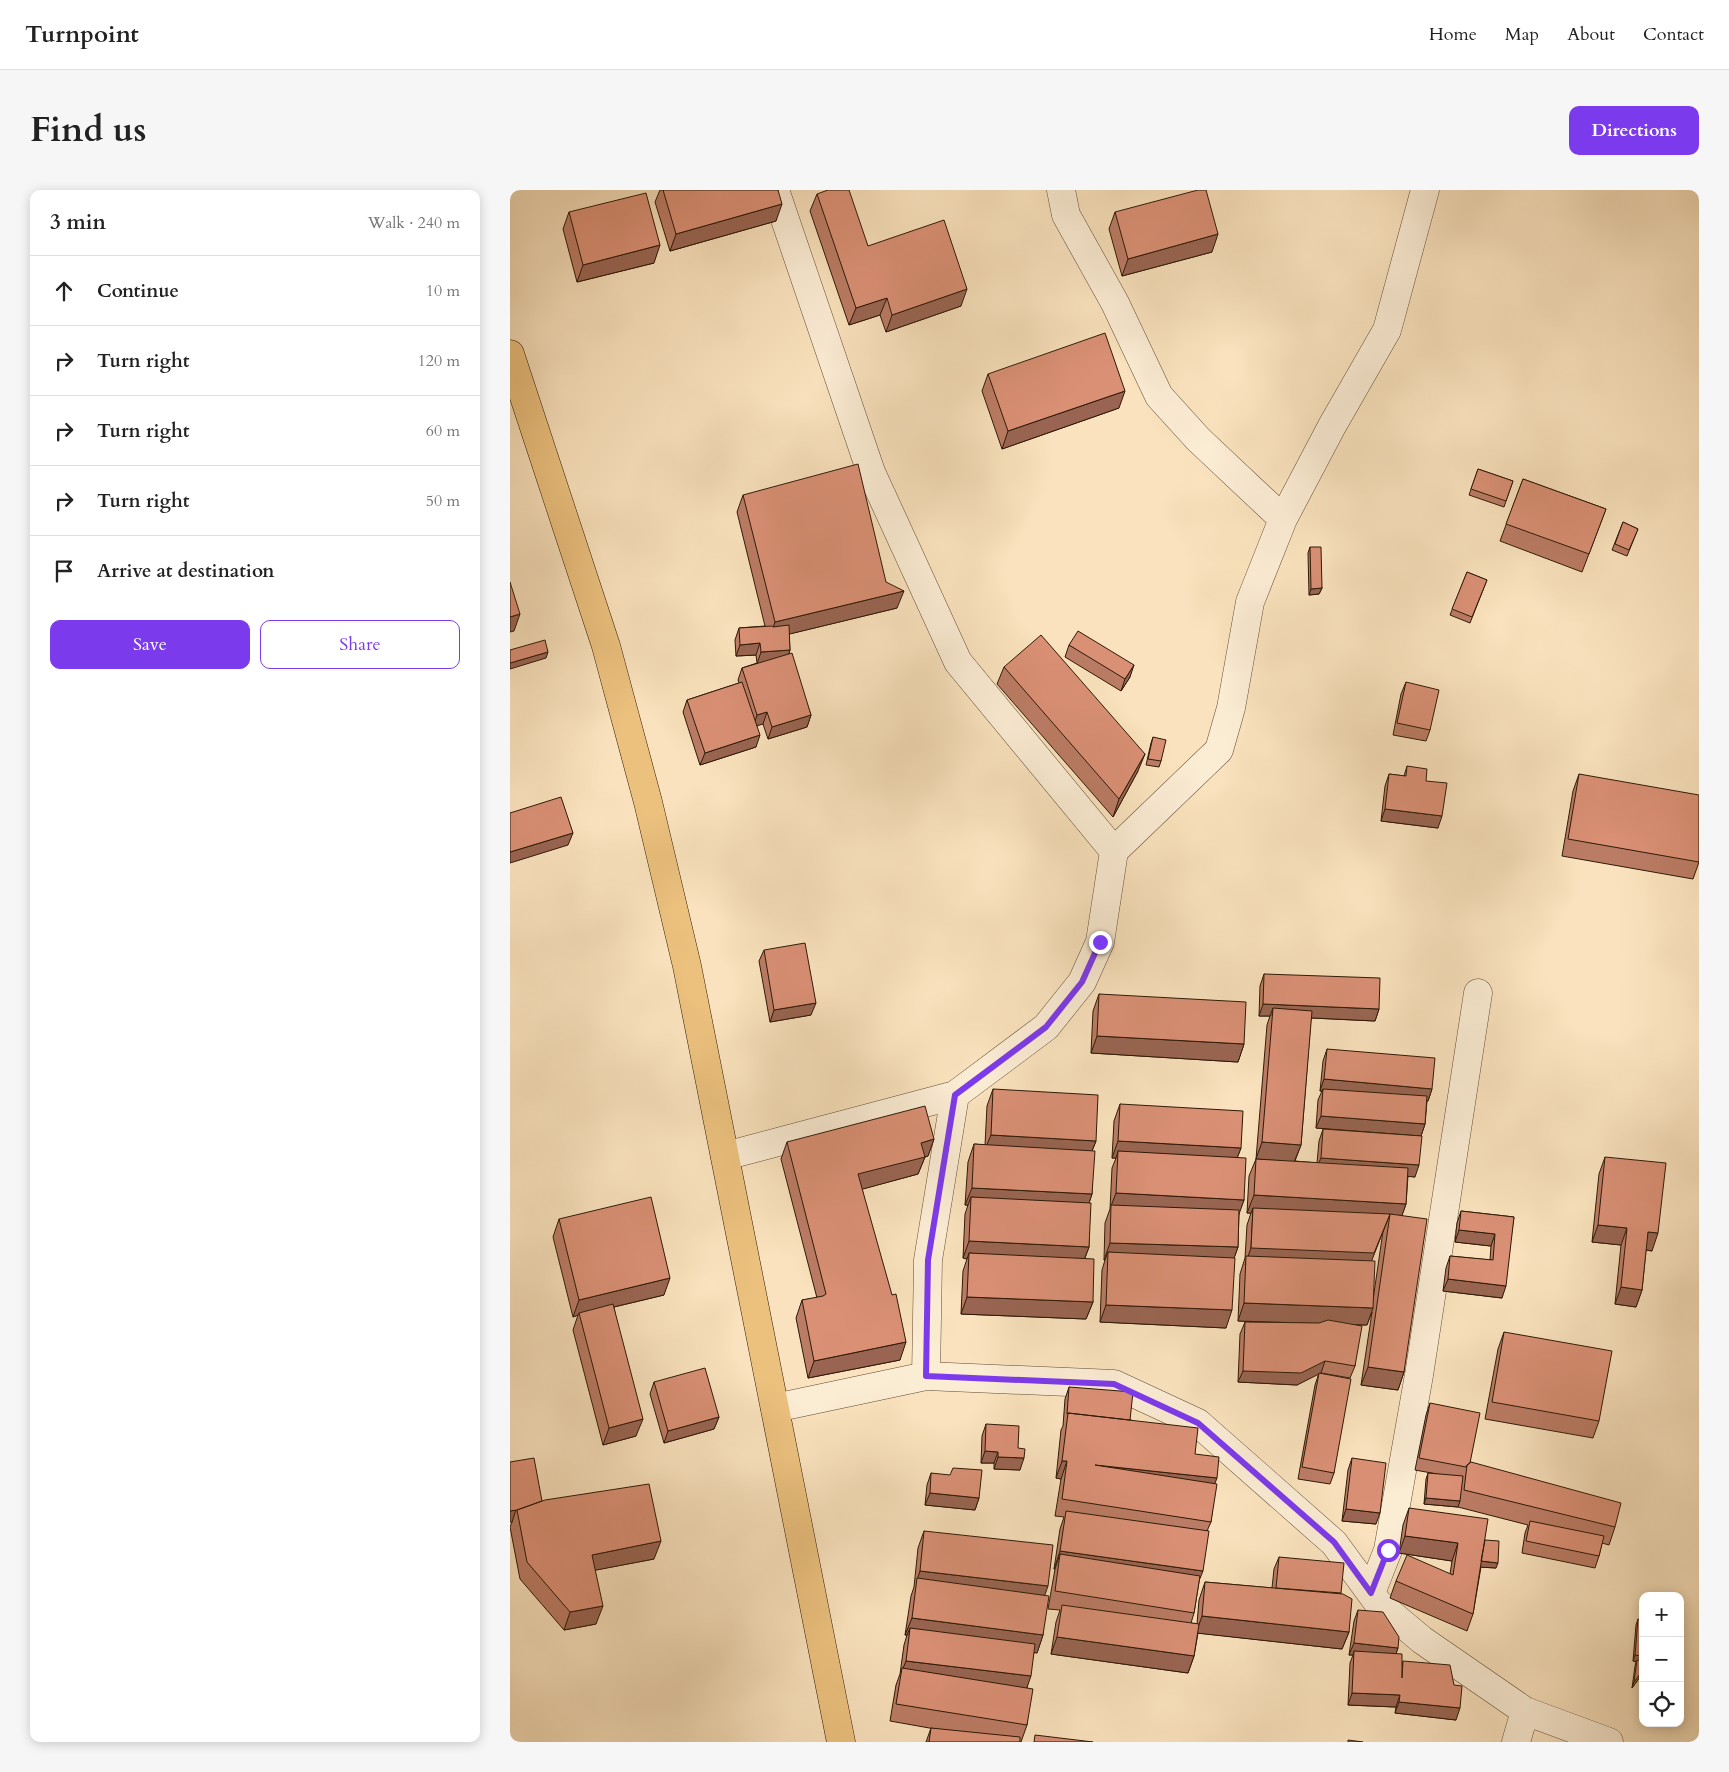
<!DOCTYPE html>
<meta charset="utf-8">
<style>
:root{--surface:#fff;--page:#f6f6f6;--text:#222;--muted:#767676;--line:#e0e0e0;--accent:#7c3aed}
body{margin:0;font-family:Cardo,serif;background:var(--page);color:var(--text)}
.controls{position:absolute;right:15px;bottom:15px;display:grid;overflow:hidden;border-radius:10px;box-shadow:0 2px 12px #0003}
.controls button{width:45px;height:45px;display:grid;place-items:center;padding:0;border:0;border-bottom:1px solid var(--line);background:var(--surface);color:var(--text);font:25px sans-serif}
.stop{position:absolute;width:15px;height:15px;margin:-11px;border:4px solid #7c3aed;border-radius:50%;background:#fff}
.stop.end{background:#7c3aed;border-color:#fff;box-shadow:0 1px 5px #0008}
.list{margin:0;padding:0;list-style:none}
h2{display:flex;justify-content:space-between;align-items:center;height:65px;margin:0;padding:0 20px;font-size:21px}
h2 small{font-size:16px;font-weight:400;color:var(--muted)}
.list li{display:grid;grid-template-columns:32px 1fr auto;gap:15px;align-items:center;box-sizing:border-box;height:70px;padding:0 20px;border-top:1px solid var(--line)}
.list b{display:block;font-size:19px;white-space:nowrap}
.list em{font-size:16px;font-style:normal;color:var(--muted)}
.actions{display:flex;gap:10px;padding:15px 20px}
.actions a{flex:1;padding:11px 0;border:1px solid var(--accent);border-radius:10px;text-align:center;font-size:18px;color:var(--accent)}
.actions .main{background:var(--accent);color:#fff}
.icon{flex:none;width:28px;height:28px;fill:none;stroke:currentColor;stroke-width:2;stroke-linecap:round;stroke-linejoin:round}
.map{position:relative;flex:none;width:1189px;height:1552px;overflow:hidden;border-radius:10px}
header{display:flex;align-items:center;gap:30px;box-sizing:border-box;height:70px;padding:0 25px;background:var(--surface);border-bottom:1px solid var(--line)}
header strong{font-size:24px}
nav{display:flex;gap:28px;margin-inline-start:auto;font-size:18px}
.intro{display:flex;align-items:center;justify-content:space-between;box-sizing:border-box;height:120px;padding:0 30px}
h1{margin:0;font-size:35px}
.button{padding:12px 22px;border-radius:10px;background:var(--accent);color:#fff;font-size:18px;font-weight:700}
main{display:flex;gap:30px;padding:0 30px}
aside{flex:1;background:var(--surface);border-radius:10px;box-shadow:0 2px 12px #0003}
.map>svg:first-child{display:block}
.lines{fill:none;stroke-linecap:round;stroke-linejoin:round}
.minor-casing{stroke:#614b34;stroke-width:29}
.major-casing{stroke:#2e1907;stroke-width:29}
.minor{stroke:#fbecd4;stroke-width:28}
.major{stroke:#ecc17e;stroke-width:28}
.wall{fill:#bb7c65;stroke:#2e1907;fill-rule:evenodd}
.shaded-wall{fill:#996552;stroke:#2e1907}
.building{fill:#da9075;stroke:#2e1907}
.route{stroke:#7c3aed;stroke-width:6}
</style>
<header>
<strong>Turnpoint</strong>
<nav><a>Home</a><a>Map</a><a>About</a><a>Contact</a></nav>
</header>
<div class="intro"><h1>Find us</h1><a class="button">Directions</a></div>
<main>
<aside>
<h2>3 min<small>Walk · 240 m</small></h2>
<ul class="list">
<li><svg class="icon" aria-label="ahead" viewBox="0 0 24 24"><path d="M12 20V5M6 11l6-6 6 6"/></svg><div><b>Continue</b></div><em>10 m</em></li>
<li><svg class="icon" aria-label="right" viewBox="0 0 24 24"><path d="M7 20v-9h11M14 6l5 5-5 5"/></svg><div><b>Turn right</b></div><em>120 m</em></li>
<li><svg class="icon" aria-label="right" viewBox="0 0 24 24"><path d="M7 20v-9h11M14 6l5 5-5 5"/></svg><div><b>Turn right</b></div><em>60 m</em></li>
<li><svg class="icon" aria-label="right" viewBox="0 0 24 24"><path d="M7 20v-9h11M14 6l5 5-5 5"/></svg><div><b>Turn right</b></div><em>50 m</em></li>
<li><svg class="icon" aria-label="arrive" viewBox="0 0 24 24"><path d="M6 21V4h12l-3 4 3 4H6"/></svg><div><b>Arrive at destination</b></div></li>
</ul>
<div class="actions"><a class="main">Save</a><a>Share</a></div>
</aside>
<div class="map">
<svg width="1189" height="1552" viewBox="0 0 1189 1552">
<rect width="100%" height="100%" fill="#f9e2bd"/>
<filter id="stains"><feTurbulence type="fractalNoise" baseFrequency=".004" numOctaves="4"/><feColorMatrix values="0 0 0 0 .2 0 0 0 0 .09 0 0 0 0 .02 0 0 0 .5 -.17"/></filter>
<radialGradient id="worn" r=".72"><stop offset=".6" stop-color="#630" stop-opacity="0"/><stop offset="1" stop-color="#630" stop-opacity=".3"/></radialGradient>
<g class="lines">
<g class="minor-casing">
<path id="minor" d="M265 0 361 282 448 472 604 661
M551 0 556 25 605 113 649 206 688 249 773 329
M215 966 445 905 536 837 572 792 590 752 604 661 709 560 721 518 740 412 773 329 822 236 877 140 915 0
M416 1186 418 1070 445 905
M265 1218 416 1186 604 1194 688 1233 824 1353 868 1413 912 1450 1015 1521 1099 1552
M861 1403 878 1360 909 1185 968 803
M1006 1552 1015 1521"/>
</g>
<g class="major-casing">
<path id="major" d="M0 164 96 456 138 612 177 776 331 1552"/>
</g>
<use href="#minor" class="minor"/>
<use href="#major" class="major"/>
</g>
<path class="wall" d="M150 0H268L266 31 160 61 145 12Z
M307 4 358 56 451 116 376 142 370 125 339 135 300 21Z
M59 22 144 73 67 92 53 39Z
M605 22 702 62 612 86 599 39Z
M478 184 609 218 492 259 472 201Z
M968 279 1003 291 994 317 959 305Z
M1013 289 1096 319 1072 382 990 351Z
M233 305 376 392 387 418 279 444 280 460 279 463 301 525 297 537 258 549 253 534 247 535 246 557 190 575 173 522 177 510 229 493 228 490 232 478 247 473 246 465 226 466 225 450 229 438 255 436 227 322Z
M1113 332 1128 339 1117 366 1102 360Z
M800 357 812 398 809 404 799 405 798 363Z
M957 382 977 390 960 433 940 425Z
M559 455 620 487 611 501 555 467Z
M494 477 628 581 603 627 487 494Z
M896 492 920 540 916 551 883 545 891 504Z
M643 547 651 571 649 577 636 575 641 553Z
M897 576 916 591 928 638 871 631 875 596 879 584 894 586Z
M1069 584 1189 672 1183 689 1052 666 1063 601Z
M254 760 301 825 260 832 249 771Z
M754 784 869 819 865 831 801 828 791 955 785 971 807 973 809 951 813 939 905 987 898 986 896 1014 892 1025 894 1182 888 1200 851 1195 862 1122 857 1135H848L845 1176 840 1188 811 1183H810L824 1283 820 1294 788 1289 805 1195 809 1183 787 1195 728 1192 730 1144 735 1132 790 1133 728 1131 730 1084 735 1068 737 1035 741 1023H737L739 986 746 969 757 835 760 826H749L750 796ZM877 1031 873 1041 863 1110 861 1071Z
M589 804 734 854 728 872 581 863 583 821Z
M817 859 922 899 918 911H917L915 934 911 946 806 938 808 910 812 901H810L813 871Z
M483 899 586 951 582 961V1004L579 1013V1057L575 1068 583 1112 576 1129 451 1124 453 1081 457 1069 453 1068 455 1024 458 1015H455L458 972 464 954 475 955 477 916Z
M610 914 731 958 727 968 734 1010 729 1022 728 1057 724 1068 716 1138 590 1132 592 1080 595 1070H594L595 1033 600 1019 602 978 606 968H602L604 931Z
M424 949 418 966 415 967 408 984 352 999 390 1170 298 1188 286 1128 292 1110 307 1108 271 969 277 952Z
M1095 967 1142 1061 1136 1060 1132 1100 1126 1117 1105 1114 1111 1055 1082 1052 1089 984Z
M951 1021 1004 1027 992 1108 933 1101 936 1078 940 1066 980 1070 981 1056 945 1052 947 1033Z
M49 1029 154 1105 104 1117 126 1246 93 1255 63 1140 68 1125 63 1127 43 1047Z
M994 1142 1089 1231 1083 1248 975 1229 988 1159Z
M144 1192 209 1227 204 1239 154 1253 140 1204Z
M559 1197 685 1264 705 1294 701 1332 697 1341 684 1423 681 1433 687 1434 689 1410 695 1392 762 1398 764 1379 769 1367 831 1403 839 1442 832 1459 688 1443 684 1466 678 1483 541 1464 546 1432 550 1420 538 1419 545 1379H544L550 1339 554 1327 545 1326 551 1289 546 1288 551 1240 553 1236 555 1209Z
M920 1213 960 1273 1105 1337 1099 1355 1092 1353 1089 1366 1085 1378 1012 1363 1015 1343 1018 1335 948 1317 914 1314 916 1289 918 1283 927 1284 905 1280 916 1225Z
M476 1234 508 1258 510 1280 484 1279V1273H471L472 1246Z
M842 1268 866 1334 832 1331 838 1280Z
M0 1272 32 1311 144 1369 85 1380 86 1434 54 1440 10 1389 0 1337 2 1332Z
M421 1283 469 1308 465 1320 415 1315 417 1295Z
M899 1318 975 1350 986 1378 971 1377 963 1424 957 1441 880 1408 886 1391 940 1384 942 1371 889 1363 893 1335Z
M414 1341 535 1405 533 1445 527 1463 524 1462 517 1498V1535L511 1552H416L421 1538 425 1539 380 1531 386 1495 390 1484 394 1455 397 1445H395L401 1406 404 1397 408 1358Z
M848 1420 888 1458 886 1463 892 1475 893 1471 946 1530 885 1523 886 1517 838 1515 840 1473 843 1465H839L844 1431Z
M1128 1429 1133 1483 1122 1498 1125 1476 1126 1472 1123 1471 1126 1435Z"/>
<path class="shaded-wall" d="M272 14 266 31 160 61 166 44Z
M708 44 702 62 612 86 618 69Z
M150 55 144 73 67 92 73 75Z
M457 99 451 116 376 142 382 125Z
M377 108 370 125 339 135 346 118Z
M615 201 609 218 492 259 498 241Z
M812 398 809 404 799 405 801 399Z
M394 401 387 418 259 449 265 432Z
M10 424 4 441 0 442V427Z
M250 453 246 465 226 466 230 455Z
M280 460 276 472 247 474 251 462Z
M38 462 36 468 0 479V473Z
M624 475 620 487 611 501 615 489Z
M257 522 253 534 243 537 247 525Z
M301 525 297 537 258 549 262 537Z
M250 545 246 557 190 575 195 563Z
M635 564 628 581 603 627 609 609Z
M875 619 932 626 928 638 871 631Z
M63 643 58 655 0 673V662Z
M306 813 301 825 260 832 264 820Z
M753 814 869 819 865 831 762 826 763 818 760 826H749Z
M587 846 734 854 728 872 581 863Z
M814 889 922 899 918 911 812 901 813 899 812 901H810Z
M811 926 915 934 911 946 806 938Z
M481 945 586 951 579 968 474 962Z
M424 949 418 966 415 967 408 984 342 1002 348 984 411 953Z
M608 951 731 958 724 976 608 961 606 968H602Z
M752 952 791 955 784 972 746 969Z
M811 968 909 975 905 987 806 979Z
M462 998 582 1004 576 1022 461 1007 458 1015H455Z
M606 1003 734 1010 728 1027 601 1016Z
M744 1005 896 1014 890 1031 880 1024 858 1080 735 1075 741 1058 743 1018 741 1023H737Z
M1088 1035 1117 1038 1111 1055 1082 1052Z
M949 1040 985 1044 981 1056 945 1052Z
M1138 1042 1148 1043 1142 1061 1132 1059Z
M459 1051 579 1057 572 1075 459 1063 457 1069 453 1068Z
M600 1053 728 1057 722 1074 598 1062 595 1070H594Z
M160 1088 154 1105 70 1125 69 1123 68 1125 63 1127 69 1110Z
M938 1089 996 1096 992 1108 933 1101Z
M1111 1097 1132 1100 1126 1117 1105 1114Z
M457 1107 583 1112 576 1129 451 1124Z
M734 1113 863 1118 857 1135 728 1131Z
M596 1115 722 1120 716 1138 590 1132Z
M396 1152 390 1170 298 1188 304 1171Z
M815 1171 811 1183 787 1195 728 1192 733 1181Z
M858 1177 894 1182 888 1200 851 1195Z
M209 1227 204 1239 154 1253 158 1241Z
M133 1229 126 1246 93 1255 99 1238Z
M475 1261 488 1262 484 1273H471Z
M488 1267 514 1268 510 1280 484 1279Z
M552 1271H557L551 1289 546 1288Z
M585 1275 707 1288 700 1306Z
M420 1303 469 1308 465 1320 415 1315Z
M916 1308 950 1311 948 1317 914 1314Z
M836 1319 870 1323 866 1334 832 1331Z
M6 1320 2 1332H0V1321Z
M895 1346 948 1353 942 1371 889 1363Z
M151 1351 144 1369 76 1382 82 1365Z
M550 1361 693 1381 686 1398 550 1364 545 1379H544Z
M970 1371 988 1373 986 1378 968 1377Z
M410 1381 538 1396 532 1413 407 1390Z
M93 1416 86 1434 54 1440 60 1422Z
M692 1426 839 1442 832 1459 686 1443Z
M402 1428 533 1445 527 1463 399 1446 400 1438 397 1445H395Z
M547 1447 684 1466 678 1483 541 1464Z
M844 1453 888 1458 884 1470 844 1461 843 1465H839Z
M1125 1465 1133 1466V1472L1123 1471Z
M396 1471 521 1486 515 1503 391 1483Z
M1133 1480V1483L1122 1498 1124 1492Z
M842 1503 890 1505 886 1517 838 1515Z
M889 1512 950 1518 946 1530 885 1523Z"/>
<path class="building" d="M153 0H268L272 14 166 44Z
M318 0H339L358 56 434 30 457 99 382 125 377 108 346 118 307 4Z
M688 0H696L708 44 618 69 605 22Z
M136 3 150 55 73 75 59 22Z
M595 143 615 201 498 241 478 184Z
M348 274 376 392 394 401 265 432 233 305Z
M968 279 1003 291 996 311 961 299Z
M1013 289 1096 319 1079 364 996 334Z
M1113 332 1128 339 1119 360 1105 354Z
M800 357H811L812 398 801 399Z
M957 382 977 390 962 427 942 419Z
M0 392 10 424 0 427Z
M279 435 280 460 251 462 250 453 230 455 229 438 262 436 263 437Z
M568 441 624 475 615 489 559 455Z
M531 445 635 564 609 609 494 477Z
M35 450 38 462 0 473V460Z
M282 463 301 525 262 537 257 522 247 525 232 478Z
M232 492 250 545 195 563 177 510Z
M896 492 929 500 920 540 887 533Z
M643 547 656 550 651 571 638 569Z
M897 576 917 579 916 591 937 593 932 626 875 619 879 584 896 586Z
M1069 584 1189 605V672L1058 649Z
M51 607 63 643 0 662V623Z
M295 753 306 813 264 820 254 760Z
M754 784 870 788 869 819 753 814Z
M589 804 736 812 734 854 587 846Z
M763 818 802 821 791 955 752 952Z
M817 859 925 868 922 899 814 889Z
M483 899 588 905 586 951 481 945Z
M813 899 917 906 915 934 811 926Z
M610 914 733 921 731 958 608 951Z
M415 916 424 949 411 953 415 967 348 984 382 1105 386 1104 396 1152 304 1171 292 1110 313 1106 316 1104 277 952Z
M813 939 912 946 909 975 811 968Z
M464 954 585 961 582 1004 462 998Z
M608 961 736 968 734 1010 606 1003Z
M1095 967 1156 973 1148 1043 1138 1042 1132 1100 1111 1097 1117 1038 1088 1035Z
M746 969 898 978 896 1014 744 1005Z
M141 1007 160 1088 69 1110 49 1029Z
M461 1007 581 1013 579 1057 459 1051Z
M601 1015 729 1020 728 1057 600 1053Z
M743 1018 880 1024 864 1063 741 1058Z
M951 1021 1004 1027 996 1096 938 1089 940 1066 983 1070 985 1044 949 1040Z
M880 1024 917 1029 894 1182 858 1177Z
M598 1062 725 1068 722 1120 596 1115Z
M459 1063 584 1069 583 1112 457 1107Z
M736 1066 865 1071 863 1118 734 1113Z
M103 1114 133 1229 99 1238 69 1123Z
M818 1130 852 1136 845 1176 815 1171 791 1183 733 1181 735 1132 809 1133Z
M994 1142 1102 1161 1089 1231 982 1212Z
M195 1178 209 1227 158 1241 144 1192Z
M809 1183 841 1189 824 1283 792 1277Z
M559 1197 623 1202 620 1230 558 1223 557 1224Z
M920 1213 970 1223 960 1273 957 1275 956 1277 909 1268Z
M558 1223 688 1238 685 1264 709 1267 707 1288 585 1275 707 1294 701 1332 552 1309 557 1271H552Z
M476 1234 509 1236 508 1258 515 1259 514 1268 488 1267V1262L475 1261Z
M24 1268 32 1311 7 1320 0 1321V1272Z
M842 1268 876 1273 870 1323 836 1319Z
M961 1272 1111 1313 1105 1337 954 1300 957 1275Z
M443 1278 472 1280 469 1308 420 1303 421 1283 440 1285Z
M918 1283 953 1286 950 1311 916 1308Z
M139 1294 151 1351 82 1365 93 1416 60 1422 17 1372 7 1320 35 1310Z
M899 1318 978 1329 963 1424 886 1391 897 1365 943 1385 948 1353 895 1346Z
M556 1321 699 1341 693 1381 550 1361Z
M1020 1331 1094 1346 1089 1366 1016 1351Z
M414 1341 543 1355 538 1396 410 1381Z
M975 1350 989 1351 988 1373 971 1371Z
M550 1364 690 1386 684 1423 545 1401Z
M769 1367 834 1373 831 1403 766 1398Z
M407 1388 539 1406 533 1445 402 1428Z
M695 1392 833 1404 842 1409 839 1442 692 1426Z
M552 1415 689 1434 684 1466 547 1447Z
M848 1420 873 1422 889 1447 888 1458 844 1453Z
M1128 1429 1133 1430V1466L1125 1465Z
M400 1438 525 1454 521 1486 396 1471Z
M844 1461 892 1464V1488L893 1471 940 1475 944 1495 952 1496 950 1518 889 1512 890 1505 842 1503Z
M1127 1470 1133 1471V1480L1124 1492Z
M392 1478 523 1499 517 1535 386 1514Z
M421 1538 510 1547V1552H419Z
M525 1545 583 1552H524Z
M838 1550 853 1552H838Z"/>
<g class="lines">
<path class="route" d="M590 752 572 792 536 837 445 905 418 1070 416 1186 604 1194 688 1233 824 1352 861 1403 878 1360"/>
</g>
<rect width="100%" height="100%" filter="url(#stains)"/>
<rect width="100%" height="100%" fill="url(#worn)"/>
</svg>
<div class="controls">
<button>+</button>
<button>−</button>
<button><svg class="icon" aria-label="locate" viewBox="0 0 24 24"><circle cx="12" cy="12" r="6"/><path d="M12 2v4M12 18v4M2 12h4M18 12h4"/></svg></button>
</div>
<div class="stop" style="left:878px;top:1360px"></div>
<div class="stop end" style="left:590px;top:752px"></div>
</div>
</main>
